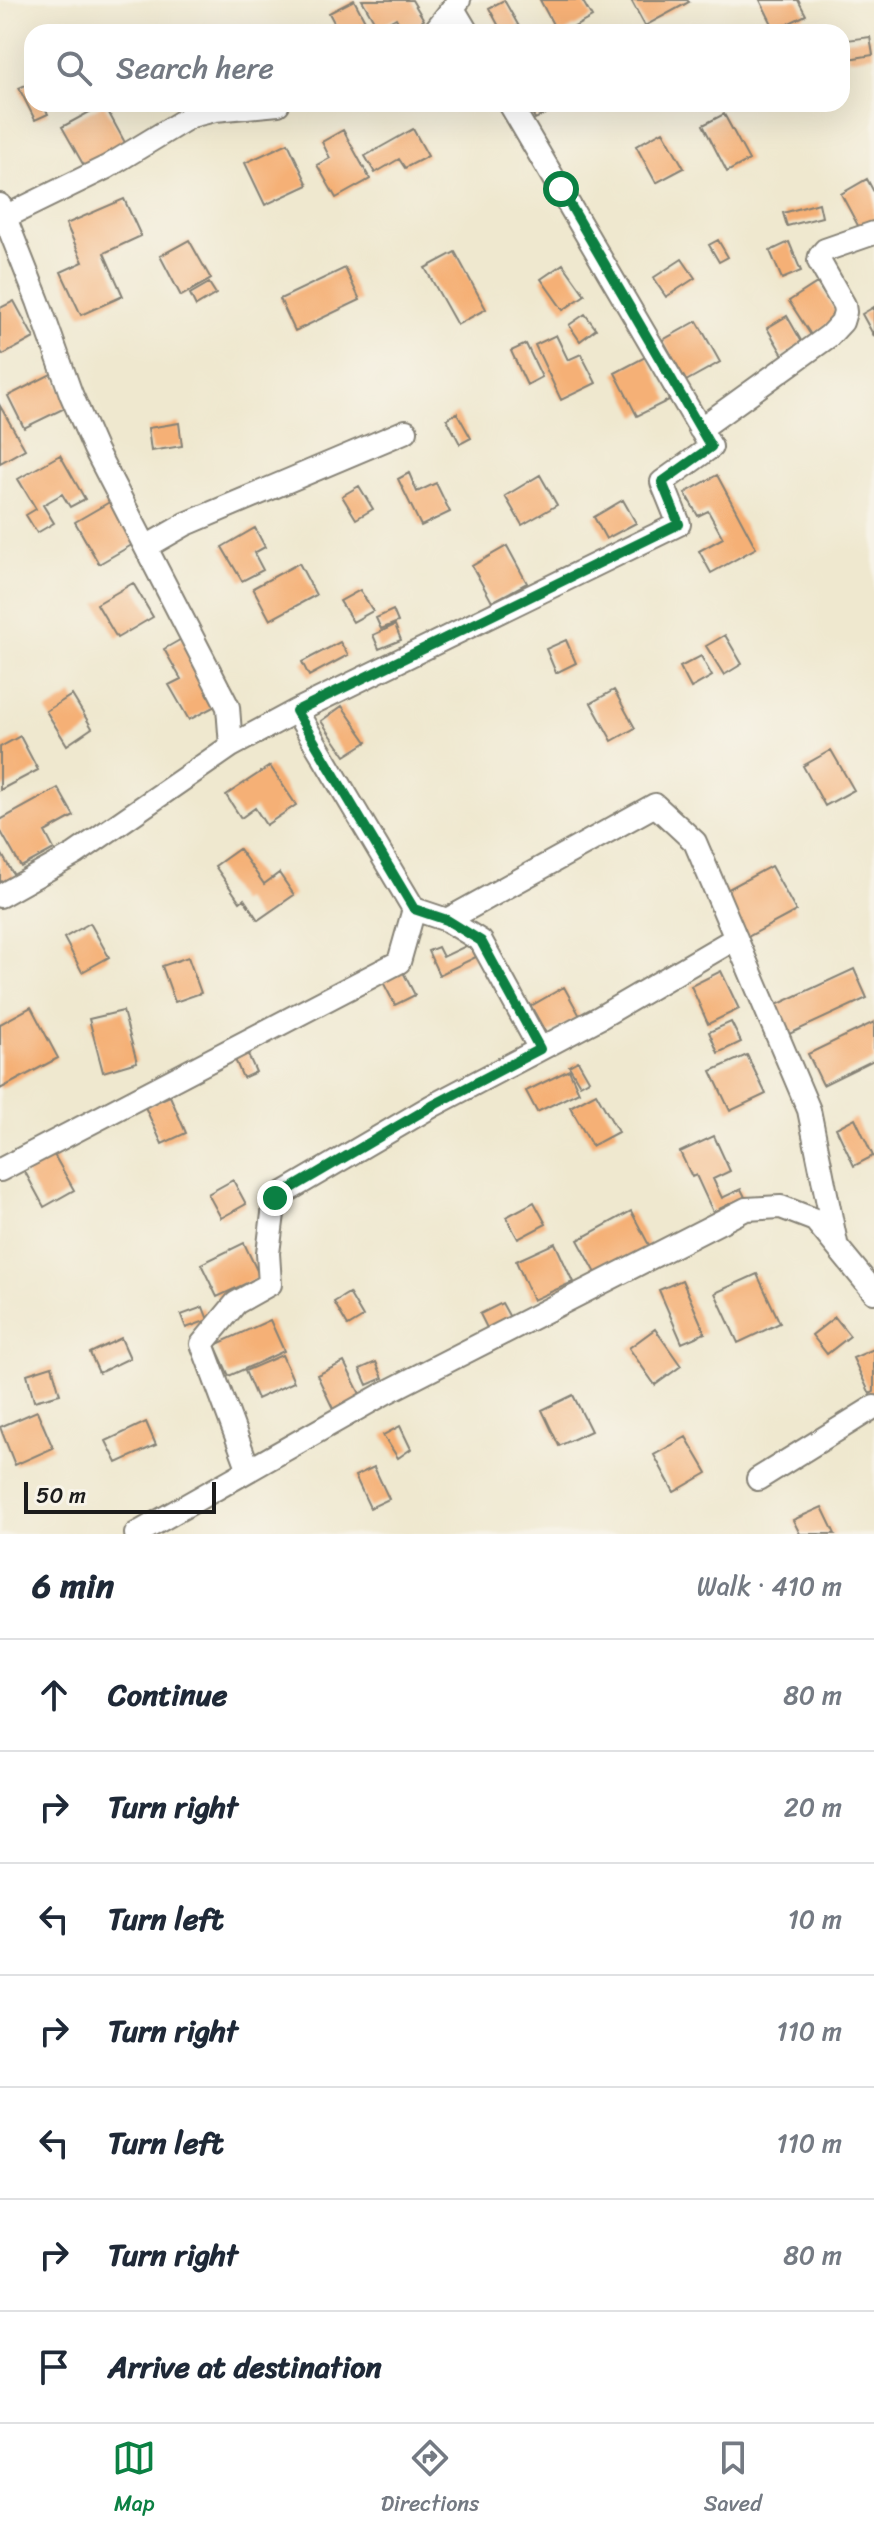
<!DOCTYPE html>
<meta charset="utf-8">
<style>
:root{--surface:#fff;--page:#f2f2f3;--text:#1f2937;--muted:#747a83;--line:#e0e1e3;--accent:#0b8043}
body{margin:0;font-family:Sriracha,sans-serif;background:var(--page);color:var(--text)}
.scale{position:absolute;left:24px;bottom:20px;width:192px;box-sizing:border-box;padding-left:8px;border:4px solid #1c1c1c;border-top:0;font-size:22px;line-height:28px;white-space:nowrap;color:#1c1c1c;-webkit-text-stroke:6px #f7f3e8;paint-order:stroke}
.stop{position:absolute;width:24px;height:24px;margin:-18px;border:6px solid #0b8043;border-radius:50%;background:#fff}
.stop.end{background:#0b8043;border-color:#fff;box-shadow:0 2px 8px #0008}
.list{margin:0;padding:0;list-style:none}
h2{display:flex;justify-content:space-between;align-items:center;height:104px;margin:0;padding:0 32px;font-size:34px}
h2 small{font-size:26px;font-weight:400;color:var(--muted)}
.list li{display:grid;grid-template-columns:52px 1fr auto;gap:24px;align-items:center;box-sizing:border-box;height:112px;padding:0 32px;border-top:2px solid var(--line)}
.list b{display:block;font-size:30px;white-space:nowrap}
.list em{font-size:26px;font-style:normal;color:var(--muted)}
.icon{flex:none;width:44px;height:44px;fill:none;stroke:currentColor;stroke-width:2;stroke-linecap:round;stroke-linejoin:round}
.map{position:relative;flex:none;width:874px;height:1534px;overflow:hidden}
.search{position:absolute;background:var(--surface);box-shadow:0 8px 32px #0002;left:24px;right:24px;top:24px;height:88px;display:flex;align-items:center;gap:20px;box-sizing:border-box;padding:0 28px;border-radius:24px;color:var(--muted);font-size:30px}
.sheet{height:888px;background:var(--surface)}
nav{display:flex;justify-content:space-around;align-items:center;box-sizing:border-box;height:112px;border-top:2px solid var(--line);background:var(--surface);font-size:22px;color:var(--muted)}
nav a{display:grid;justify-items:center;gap:4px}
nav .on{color:var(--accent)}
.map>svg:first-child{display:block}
.building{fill:#f5b076}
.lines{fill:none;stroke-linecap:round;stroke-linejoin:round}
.minor-casing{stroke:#868276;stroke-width:26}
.minor{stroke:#fff;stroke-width:22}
.route{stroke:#0b8043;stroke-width:10}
</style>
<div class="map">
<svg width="874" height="1534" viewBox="0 0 874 1534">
<rect width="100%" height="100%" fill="#f7f3e8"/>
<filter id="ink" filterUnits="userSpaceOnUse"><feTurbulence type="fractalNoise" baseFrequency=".0125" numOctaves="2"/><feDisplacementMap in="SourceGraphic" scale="16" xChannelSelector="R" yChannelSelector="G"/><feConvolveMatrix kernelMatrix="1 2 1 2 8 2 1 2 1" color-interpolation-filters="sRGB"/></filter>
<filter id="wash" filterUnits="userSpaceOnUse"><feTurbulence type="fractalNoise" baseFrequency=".006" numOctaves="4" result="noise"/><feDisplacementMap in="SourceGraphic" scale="32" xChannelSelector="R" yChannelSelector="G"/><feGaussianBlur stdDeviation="1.8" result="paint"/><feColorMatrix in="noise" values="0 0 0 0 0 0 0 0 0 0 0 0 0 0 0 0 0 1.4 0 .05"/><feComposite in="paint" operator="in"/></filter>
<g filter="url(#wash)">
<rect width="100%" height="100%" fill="#efe8cf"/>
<g id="blocks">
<path class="building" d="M354 0 371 32H339L329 13Z
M362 0H412L424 20 404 32 396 18 378 28Z
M504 0 521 30 517 32H502L489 8Z
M540 0H582L592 17 565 32H557Z
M631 0H687L689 2 645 26Z
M760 0H798L806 15 775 30Z
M870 37 873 55 848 59 846 40Z
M32 82V104H43L48 114 35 120 19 88Z
M104 104 129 150 88 173 62 127Z
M528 104H556L558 108 535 119Z
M724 114 749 160 727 172 703 125Z
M413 129 428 156 405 168 399 159 375 173 365 156Z
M343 130 370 179 336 198 317 165 330 158 322 142Z
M663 131 684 168 656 183 636 146Z
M288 143 308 185 265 205 245 163Z
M867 179 874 192V227L862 233 841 194Z
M124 199 141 236 104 253 123 296 81 315 61 272 83 262 66 224Z
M819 203 822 217 787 226 783 213Z
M189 240 211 279 181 296 160 256Z
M718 240 728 257 719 262 709 245Z
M789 242 801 271 782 279 770 251Z
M455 252 486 309 457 325 425 268Z
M682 259 695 278 666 297 653 278Z
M563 264 585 295 563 310 541 279Z
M345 268 360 300 295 331 280 299Z
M209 283 216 294 196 306 190 294Z
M817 283 839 317 811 335 789 301Z
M14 301 34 338 3 355 0 350V308Z
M874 307V336L862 314Z
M585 314 596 329 580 341 569 325Z
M787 316 803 344 783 355 767 328Z
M697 321 720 362 686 381 663 340Z
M556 335 568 360 581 354 596 383 561 400 535 345Z
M526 344 542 377 527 385 511 351Z
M647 356 669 400 637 416 615 373Z
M53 373 69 406 24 428 8 396Z
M0 406 25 449 0 463Z
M457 413 471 438 460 444 447 419Z
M179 423 182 446 151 451 148 428Z
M60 455 85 499 70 507 62 494 43 505 54 523 37 533 26 515 36 509 18 479Z
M409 473 417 492 436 483 450 512 421 526 398 479Z
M540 475 557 505 522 525 505 496Z
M717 475 756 548 711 573 699 551 723 538 708 511 698 516 685 493Z
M359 486 373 509 356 519 342 496Z
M113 500 137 542 99 564 75 522Z
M623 500 636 523 606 539 594 517Z
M255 528 265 547 254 553 263 570 242 581 222 547Z
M507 546 527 583 492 602 472 566Z
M299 563 316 595 270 620 253 588Z
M133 583 153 617 117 638 97 604Z
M360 590 373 611 353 622 340 601Z
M393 610 398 622 381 629 376 618Z
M395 625 401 640 379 649 373 635Z
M725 635 742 664 724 675 706 646Z
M185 637 221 703 189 720 169 685 181 679 164 649Z
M566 640 576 663 556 673 546 649Z
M340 642 348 655 309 676 302 662Z
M701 656 712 676 691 688 680 667Z
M614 690 635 728 612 741 591 703Z
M72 695 92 728 67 745 46 711Z
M342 706 367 742 345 756 321 721Z
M20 736 38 770 0 790V747Z
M831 750 854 790 825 806 803 766Z
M270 766 296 805 266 825 255 808 241 818 226 795Z
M58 788 74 816 45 832 54 849 21 867 0 830V820Z
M239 849 264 884 279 873 294 895 258 920 244 899 240 902 215 866Z
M0 851 16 879 0 888Z
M771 866 796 911 746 938 721 893Z
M90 923 109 957 82 972 64 938Z
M470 944 476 957 439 975 428 951 438 947 443 957Z
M188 957 201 993 175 1002 162 966Z
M854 969 867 998 785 1036 772 1007Z
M721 971 739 1009 708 1024 691 986Z
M403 972 415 995 395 1005 383 982Z
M564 987 580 1016 547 1035 531 1006Z
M31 1007 58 1058 0 1089V1024Z
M123 1011 137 1062 103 1072 89 1019Z
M731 1022 741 1042 718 1053 709 1032Z
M874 1022V1060L823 1085 808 1054Z
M246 1050 256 1072 243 1078 233 1055Z
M747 1055 766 1094 730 1111 711 1071Z
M578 1061 589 1080 580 1085 569 1066Z
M569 1070 579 1092 537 1112 526 1091Z
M596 1093 618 1132 592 1146 570 1107Z
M170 1096 186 1133 162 1144 145 1107Z
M855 1118 873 1156 854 1166 836 1128Z
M714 1136 730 1171 713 1179 722 1198 741 1189 745 1197 713 1212 696 1175 692 1177 680 1152Z
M53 1153 74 1190 44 1207 24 1170Z
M233 1180 246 1204 221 1218 208 1194Z
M534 1202 546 1224 518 1239 506 1217Z
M631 1211 650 1247 597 1275 578 1240Z
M244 1243 260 1277 217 1297 201 1264Z
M555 1243 573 1282 533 1300 516 1261Z
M757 1274 780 1323 738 1343 715 1293Z
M682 1280 705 1333 682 1343 659 1290Z
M349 1293 363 1317 348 1326 334 1302Z
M502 1303 513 1323 490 1334 480 1314Z
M203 1307 208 1320 186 1328 181 1315Z
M835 1317 850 1336 827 1354 812 1335Z
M270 1320 284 1351 229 1376 215 1345Z
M655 1329 681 1366 655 1385 629 1348Z
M121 1338 130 1358 99 1373 90 1353Z
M874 1349V1392L870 1394 853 1358Z
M282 1355 294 1382 257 1399 245 1371Z
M344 1362 363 1400 335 1413 317 1375Z
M376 1362 383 1378 367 1385 360 1369Z
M52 1366 60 1394 34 1401 27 1374Z
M573 1395 591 1431 559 1446 542 1410Z
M37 1411 53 1448 15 1465 0 1427Z
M146 1422 156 1445 117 1463 106 1441Z
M400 1426 411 1449 398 1458 383 1435Z
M686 1437 707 1473 674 1492 654 1455Z
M374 1467 389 1499 370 1508 355 1476Z
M822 1507 835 1534H800L793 1520Z"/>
</g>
</g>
<g filter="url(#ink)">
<use href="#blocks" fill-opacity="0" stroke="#868276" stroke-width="2"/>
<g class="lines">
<g class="minor-casing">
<path id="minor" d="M454 10 467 32
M434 32 459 0
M0 205 38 301 71 394 95 449 228 707 231 746 75 854 0 896
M5 217 107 167 191 116 215 110 278 104
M700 429 829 336 842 322 845 312 844 305 819 261 820 256 825 250 874 233
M146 547 186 524 406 431
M296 711 414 909 447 920 655 805 695 842 809 1110 836 1243
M231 746 296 711 679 524 662 482 711 447 510 104
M447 920 481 941 540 1049
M0 1170 399 962 414 909
M249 1470 202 1344 236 1303 270 1284 268 1253 275 1198 432 1106 599 1018 736 938
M758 1479 874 1407
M136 1534 385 1393 746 1209 781 1207 815 1220 874 1292"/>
</g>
<use href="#minor" class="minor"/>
</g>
</g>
<g class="lines" filter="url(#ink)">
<path class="route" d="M275 1198 432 1106 540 1049 481 941 447 920 414 909 296 711 679 524 662 482 711 447 561 189"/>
</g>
</svg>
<div class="scale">50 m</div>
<div class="stop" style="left:561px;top:189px"></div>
<div class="stop end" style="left:275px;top:1198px"></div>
<div class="search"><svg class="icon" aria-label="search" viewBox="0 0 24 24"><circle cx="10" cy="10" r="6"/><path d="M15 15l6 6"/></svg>Search here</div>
</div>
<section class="sheet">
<h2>6 min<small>Walk · 410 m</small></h2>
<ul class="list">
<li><svg class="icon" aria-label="ahead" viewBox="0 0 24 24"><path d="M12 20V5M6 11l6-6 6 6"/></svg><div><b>Continue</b></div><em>80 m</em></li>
<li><svg class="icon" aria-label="right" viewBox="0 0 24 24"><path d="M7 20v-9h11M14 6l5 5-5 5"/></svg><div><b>Turn right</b></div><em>20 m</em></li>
<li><svg class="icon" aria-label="left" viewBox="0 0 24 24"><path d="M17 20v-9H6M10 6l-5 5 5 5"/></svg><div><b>Turn left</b></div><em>10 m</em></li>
<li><svg class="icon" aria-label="right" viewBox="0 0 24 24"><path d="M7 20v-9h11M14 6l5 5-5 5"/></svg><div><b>Turn right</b></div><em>110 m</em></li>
<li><svg class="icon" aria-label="left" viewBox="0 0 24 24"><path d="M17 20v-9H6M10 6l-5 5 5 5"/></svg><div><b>Turn left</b></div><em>110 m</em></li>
<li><svg class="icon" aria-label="right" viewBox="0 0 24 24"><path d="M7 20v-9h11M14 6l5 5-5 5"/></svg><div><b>Turn right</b></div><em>80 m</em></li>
<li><svg class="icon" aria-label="arrive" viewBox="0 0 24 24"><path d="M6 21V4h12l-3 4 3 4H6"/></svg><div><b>Arrive at destination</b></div></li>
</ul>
</section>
<nav>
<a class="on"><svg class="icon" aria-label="map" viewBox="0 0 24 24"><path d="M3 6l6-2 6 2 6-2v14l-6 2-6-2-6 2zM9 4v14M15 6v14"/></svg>Map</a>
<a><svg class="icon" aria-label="directions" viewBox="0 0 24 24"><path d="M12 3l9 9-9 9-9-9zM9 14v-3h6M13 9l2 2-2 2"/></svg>Directions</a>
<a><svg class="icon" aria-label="saved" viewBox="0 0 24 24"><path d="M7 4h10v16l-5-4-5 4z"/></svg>Saved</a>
</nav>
